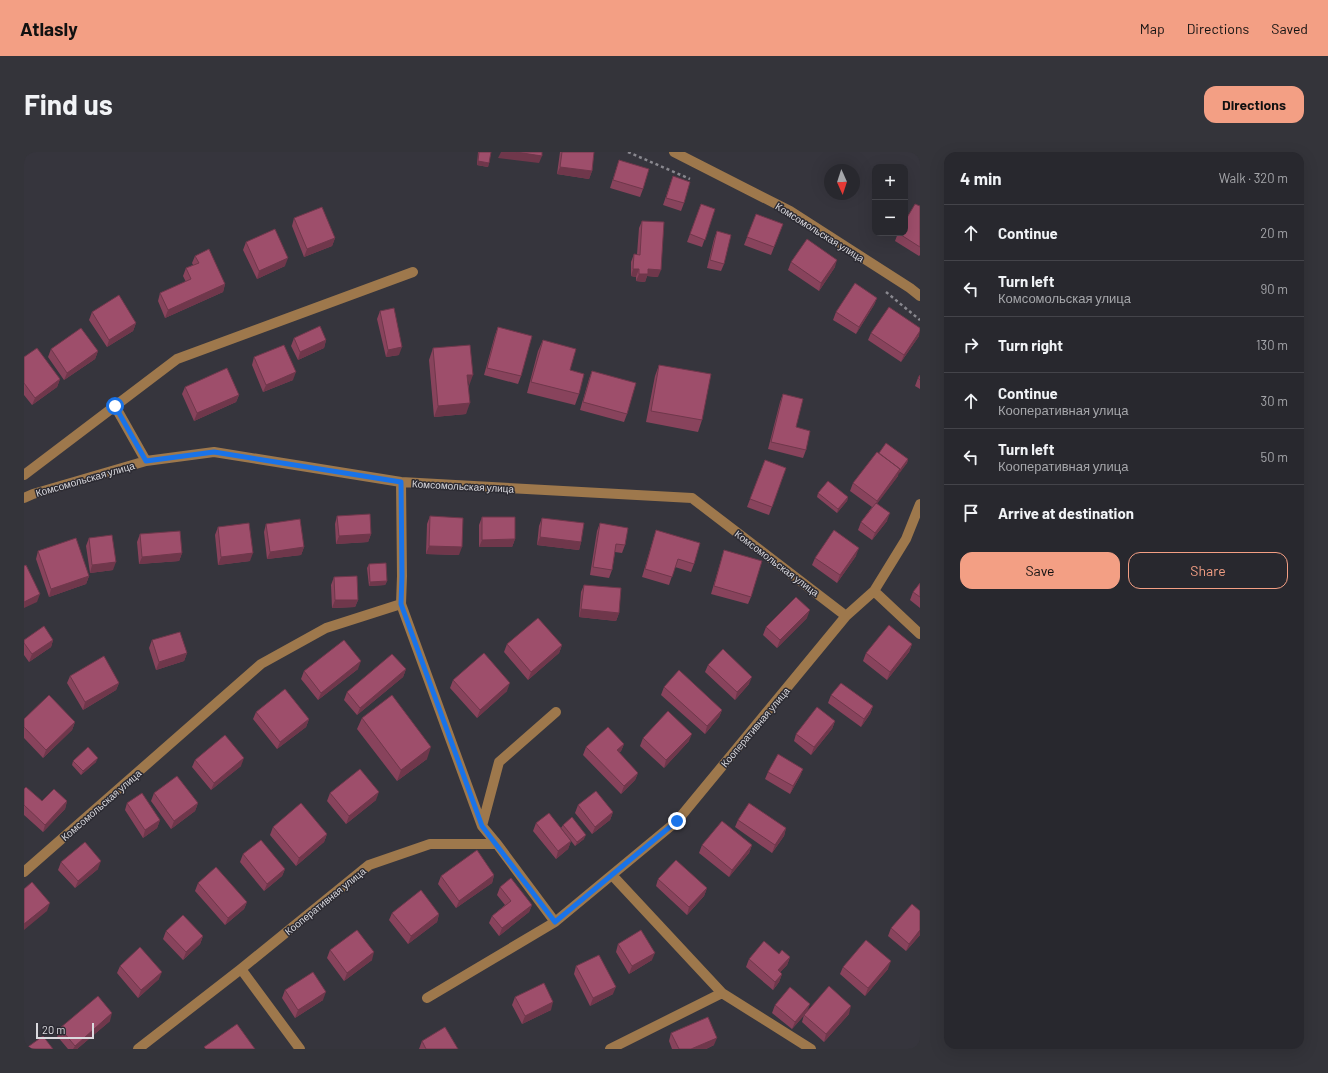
<!DOCTYPE html>
<meta charset="utf-8">
<style>
:root{--surface:#28282e;--page:#34343a;--text:#f1f3f6;--muted:#a5a6aa;--line:#44444a;--accent:#f39f84}
body{margin:0;font-family:Barlow,sans-serif;background:var(--page);color:var(--text)}
.controls{position:absolute;right:12px;top:12px;display:grid;overflow:hidden;border-radius:8px;box-shadow:0 4px 16px #0002}
.controls button{width:36px;height:36px;display:grid;place-items:center;padding:0;border:0;border-bottom:1px solid var(--line);background:var(--surface);color:var(--text);font:20px sans-serif}
.compass{position:absolute;left:800px;top:12px;width:36px;height:36px;border-radius:50%;background:var(--surface);box-shadow:0 4px 16px #0002;rotate:177deg}
.scale{position:absolute;left:12px;bottom:10px;width:58px;box-sizing:border-box;padding-left:4px;border:2px solid #dad9de;border-top:0;font-size:11px;line-height:14px;white-space:nowrap;color:#dad9de;-webkit-text-stroke:3px #2c2b33;paint-order:stroke}
.stop{position:absolute;width:12px;height:12px;margin:-9px;border:3px solid #1a73e8;border-radius:50%;background:#fff}
.stop.end{background:#1a73e8;border-color:#fff;box-shadow:0 1px 4px #0008}
.list{margin:0;padding:0;list-style:none}
h2{display:flex;justify-content:space-between;align-items:center;height:52px;margin:0;padding:0 16px;font-size:17px}
h2 small{font-size:13px;font-weight:400;color:var(--muted)}
.list li{display:grid;grid-template-columns:26px 1fr auto;gap:12px;align-items:center;box-sizing:border-box;height:56px;padding:0 16px;border-top:1px solid var(--line)}
.list b{display:block;font-size:15px;white-space:nowrap}
.list p{margin:0;font-size:13px;white-space:nowrap;color:var(--muted)}
.list em{font-size:13px;font-style:normal;color:var(--muted)}
.actions{display:flex;gap:8px;padding:12px 16px}
.actions a{flex:1;padding:9px 0;border:1px solid var(--accent);border-radius:12px;text-align:center;font-size:14px;color:var(--accent)}
.actions .main{background:var(--accent);color:#111}
.icon{flex:none;width:22px;height:22px;fill:none;stroke:currentColor;stroke-width:2;stroke-linecap:round;stroke-linejoin:round}
.map{position:relative;flex:none;width:896px;height:897px;overflow:hidden;border-radius:12px}
header{display:flex;align-items:center;gap:24px;box-sizing:border-box;height:56px;padding:0 20px;background:var(--accent);color:#111}
header strong{font-size:19px}
nav{display:flex;gap:22px;margin-inline-start:auto;font-size:14px}
.intro{display:flex;align-items:center;justify-content:space-between;box-sizing:border-box;height:96px;padding:0 24px}
h1{margin:0;font-size:28px}
.button{padding:10px 18px;border-radius:12px;background:var(--accent);color:#111;font-size:14px;font-weight:700}
main{display:flex;gap:24px;padding:0 24px}
aside{flex:1;background:var(--surface);border-radius:12px;box-shadow:0 4px 16px #0002}
.map>svg:first-child{display:block}
.lines{fill:none;stroke-linecap:round;stroke-linejoin:round}
.path{stroke:#89888f;stroke-width:2.5;stroke-dasharray:3 3;stroke-linecap:butt}
.minor{stroke:#9e784c;stroke-width:10}
.wall{fill:#88435c}
.shaded-wall{fill:#6f374b}
.building{fill:#9e4e6b;stroke:#6f374b}
.route{stroke:#1a73e8;stroke-width:5}
.labels{text-anchor:middle;stroke-width:3;stroke-linejoin:round;paint-order:stroke}
.street-label{font-size:10px;fill:#dad9de;stroke:#2c2b33}
</style>
<header>
<strong>Atlasly</strong>
<nav><a>Map</a><a>Directions</a><a>Saved</a></nav>
</header>
<div class="intro"><h1>Find us</h1><a class="button">Directions</a></div>
<main>
<div class="map">
<svg width="896" height="897" viewBox="0 0 896 897">
<rect width="100%" height="100%" fill="#36353d"/>
<g class="lines">
<path class="path" d="M604 0 666 27
M862 140 896 168"/>
<path class="minor" d="M650 0 766 59 886 136 896 144
M91 254 122 309
M0 323 153 207 389 120
M377 330 378 424 377 452 458 674 473 692
M0 346 9 342 122 309 190 300 377 330 668 346 822 464
M850 439 896 482
M458 674 475 610 532 560
M0 720 237 512 302 476 377 452
M588 723 698 841 787 897
M217 817 276 897
M403 846 531 770 653 669 822 464 850 439 882 387 896 352
M114 897 217 817 345 713 406 692H473L531 770
M586 897 698 841"/>
</g>
<path class="wall" d="M454 0H467L464 15 453 13Z
M536 0H570L568 19 565 27 533 22Z
M595 8 619 37 616 45 586 36Z
M649 24 660 51 657 59 639 53Z
M677 52 691 57 678 95 663 90Z
M896 54V103L895 104 871 89 874 81Z
M732 62 759 72 747 103 720 93Z
M270 66 311 86 308 94 280 105 268 74Z
M618 69 634 125 623 124 621 130 612 129V125L607 124V110L610 102H613L615 76Z
M693 79 700 112 697 119 683 116 690 87Z
M222 90 261 114 233 127 219 98Z
M171 104 201 132 199 140 141 166 134 149 136 141 162 130 159 124 162 116 169 113 168 111Z
M767 110 811 115 795 139 764 118Z
M853 146 850 153 832 182 809 168 812 160Z
M356 159 375 203 362 205 353 167Z
M68 160 112 171 109 179 83 195 65 168Z
M474 175 497 224 494 232 460 223 471 183Z
M847 181 895 184 877 210 844 188Z
M270 186 302 188 300 196 274 208 267 194Z
M519 188 546 218 555 242 551 253 503 241 514 199Z
M409 196 445 234 442 262 410 265 405 208Z
M27 197 74 199 71 207 40 228 24 205Z
M0 205 36 227 33 235 8 253 0 243Z
M230 205 269 228 239 240 228 213Z
M635 213 678 268 674 280 622 270 631 224Z
M568 219 603 262 600 270 556 258 565 227Z
M896 223V237L891 234 894 226Z
M161 235 215 243 212 250 170 269 158 242Z
M759 242 782 298 779 306 744 297 756 250Z
M855 301 884 307 883 311 874 322V324L853 351 863 369 848 388 834 378 837 370 848 355 826 339 829 331Z
M741 308 762 316 745 363 723 355Z
M794 341 824 345 823 349 813 361 793 345Z
M313 364 347 382 344 390 312 392 311 372Z
M406 364 435 403 402 402 403 372Z
M458 365 491 387 488 395H455V373Z
M518 366 557 390 555 398 513 393 515 374Z
M576 371 601 393 598 401 591 400 588 418 585 426 566 423 573 379Z
M242 372 280 395 277 403 243 407 240 380Z
M194 375 226 409 194 413 191 383Z
M632 378 670 412 667 420 651 415 645 433 618 425Z
M116 382 158 401 155 409 115 412 113 390Z
M65 386 89 418 66 421 62 394Z
M700 398 727 445 724 452 687 442Z
M14 399 65 424 62 432 25 445 12 407Z
M832 404 813 431 788 413 791 406Z
M345 412 363 429 361 433 345 434 343 416Z
M310 425 334 448 331 455 308 456 307 433Z
M896 431V456L886 448 889 440Z
M560 433 595 461 592 469 555 465 557 440Z
M783 466 753 496 739 483 742 475Z
M0 488H29L27 495 5 510 0 503Z
M128 488 163 501 160 509 132 518 125 496Z
M483 492 538 493 535 501 504 528 480 500Z
M888 492 885 500 863 528 839 509 842 501Z
M684 513 725 532 711 548 681 520Z
M334 517 294 548 277 527 280 519Z
M382 517 379 525 333 563 320 548 323 540Z
M46 524 95 531 92 538 59 558 43 531Z
M429 528 483 539 453 566 426 536Z
M640 535 698 558 695 565 681 582 637 543Z
M807 543 849 554 846 562 837 575 804 551Z
M232 560 285 567 282 575 253 597 229 567Z
M338 566 403 607 373 629 333 577Z
M0 567 51 570 48 578 19 606 0 586Z
M811 569 808 577 787 603 770 589 772 582Z
M619 586 665 589 640 616 616 594Z
M600 592 597 599 595 601 614 621 611 628 597 642 559 603 562 595Z
M171 608 217 614 187 638 168 615Z
M49 609 72 610 57 623 48 613Z
M779 617 776 624 766 642 741 627 744 620Z
M0 637 18 649H43L41 657 19 680 0 663Z
M130 641 174 651 171 659 147 677 127 649Z
M306 641 352 648 322 672 303 649Z
M103 651 136 668 133 676 119 686 101 658Z
M554 653 589 660 586 668 568 682 551 661Z
M714 668 762 676 760 684 748 701 711 675Z
M512 671 547 689 544 697 532 707 509 679Z
M539 673 560 687 551 694 537 676Z
M249 675 303 682 300 690 272 714 246 683Z
M678 693H728L725 701 705 725 675 701Z
M219 702 261 717 258 724 240 739 216 710Z
M37 710 74 717 51 736 34 718Z
M470 723 468 731 432 756 414 732 417 724Z
M634 727 683 736 680 744 663 763 632 734Z
M174 731 223 750 220 757 201 773 171 739Z
M476 735 508 753 505 760 475 784 465 771 468 764 481 753 473 743Z
M368 761 415 762 413 770 384 792 365 768Z
M867 776 896 783 882 799 864 784Z
M142 779 179 784 176 792 159 808 139 787Z
M594 792 628 808 605 822 592 800Z
M306 798 348 808 320 829 303 806Z
M755 802 766 805 763 813 756 820 758 822 755 830 749 838 722 815 725 807Z
M96 814 135 827 114 846 93 821Z
M552 814 589 842 566 854 550 822Z
M819 815 864 817 841 844 816 822Z
M261 838 299 848 271 866 258 846Z
M491 845 527 858 498 872 488 853Z
M751 853 783 860 768 877 748 861Z
M825 862 800 890 778 870 780 863Z
M86 869 53 897H44L33 884 36 876Z
M647 881 690 893 682 897H648L645 889Z
M398 889 434 897H395Z"/>
<path class="shaded-wall" d="M477 0H492L518 4 515 11 474 6Z
M454 9 465 11 464 15 453 13Z
M536 15 568 19 565 27 533 22Z
M311 86 308 94 280 105 283 97Z
M264 106 261 114 233 127 235 119Z
M813 108 811 115 795 139 797 131Z
M609 117H615L612 125 607 124Z
M624 117 637 118 634 125 623 124 621 130 612 129 615 122Z
M201 132 199 140 141 166 144 158Z
M853 146 850 153 832 182 835 175Z
M112 171 109 179 83 195 85 188Z
M896 179 895 184 877 210 880 203Z
M302 188 300 196 274 208 276 200Z
M378 195 375 203 362 205 364 198Z
M74 199 71 207 40 228 43 221Z
M272 220 269 228 239 240 242 233Z
M443 223H449L445 234Z
M36 227 33 235 8 253 11 246Z
M215 243 212 250 170 269 173 261Z
M446 251 442 262 410 265 414 254Z
M884 307 883 311 875 322 876 318Z
M876 317 874 324 850 356 853 349Z
M824 345 823 349 813 361 814 357Z
M866 361 863 369 848 388 851 381Z
M347 382 344 390 312 392 315 384Z
M516 385 557 390 555 398 513 393Z
M491 387 488 395H455L458 388Z
M405 394 438 395 435 403 402 402Z
M280 395 277 403 243 407 246 400Z
M835 396 832 404 813 431 816 423Z
M158 401 155 409 115 412 118 405Z
M229 401 226 409 194 413 197 405Z
M92 410 89 418 66 421 68 413Z
M65 424 62 432 25 445 27 437Z
M363 429 361 433 345 434 346 430Z
M16 442 13 450 0 456V450Z
M311 448H334L331 455 308 456Z
M557 457 595 461 592 469 555 465Z
M786 458 783 466 753 496 756 488Z
M29 488 27 495 5 510 8 502Z
M888 492 885 500 863 528 866 520Z
M538 493 535 501 504 528 507 520Z
M163 501 160 509 132 518 135 510Z
M337 509 334 517 294 548 297 541Z
M382 517 379 525 333 563 336 556Z
M728 525 725 532 711 548 713 540Z
M95 531 92 538 59 558 61 550Z
M486 531 483 539 453 566 456 558Z
M849 554 846 562 837 575 840 567Z
M698 558 695 565 681 582 683 574Z
M285 567 282 575 253 597 256 590Z
M811 569 808 577 787 603 790 595Z
M51 570 48 578 19 606 22 598Z
M668 582 665 589 640 616 642 608Z
M600 592 597 599 590 606 593 598Z
M407 595 403 607 373 629 377 618Z
M74 606 72 610 57 623 59 619Z
M220 606 217 614 187 638 190 631Z
M779 617 776 624 766 642 769 634Z
M614 621 611 628 597 642 600 634Z
M355 640 352 648 322 672 325 664Z
M43 649 41 657 19 680 21 673Z
M174 651 171 659 147 677 150 669Z
M589 660 586 668 568 682 571 675Z
M136 668 133 676 119 686 121 678Z
M762 676 760 684 748 701 751 693Z
M303 682 300 690 272 714 275 706Z
M562 683 560 687 551 694 553 690Z
M547 689 544 697 532 707 534 699Z
M728 693 725 701 705 725 708 718Z
M77 709 74 717 51 736 54 729Z
M261 717 258 724 240 739 243 732Z
M470 723 468 731 432 756 435 749Z
M683 736 680 744 663 763 665 755Z
M223 750 220 757 201 773 204 766Z
M26 751 23 759 0 778V772Z
M508 753 505 760 475 784 478 776Z
M415 762 413 770 384 792 387 784Z
M896 778V783L882 799 885 792Z
M179 784 176 792 159 808 162 800Z
M350 800 348 808 320 829 323 821Z
M631 801 628 808 605 822 608 814Z
M766 805 763 813 751 826 754 818Z
M867 809 864 817 841 844 844 836Z
M138 820 135 827 114 846 117 838Z
M758 822 755 830 749 838 751 830Z
M592 835 589 842 566 854 569 846Z
M302 840 299 848 271 866 274 858Z
M529 850 527 858 498 872 501 864Z
M786 852 783 860 768 877 771 870Z
M827 854 825 862 800 890 802 882Z
M88 861 86 869 53 897H49L51 894Z
M693 886 690 893 682 897H667Z"/>
<path class="building" d="M455 0H467L465 11 454 9Z
M492 0H518V4Z
M538 0H570L568 19 536 15Z
M595 8 625 17 619 37 589 28Z
M649 24 666 30 660 51 642 46Z
M677 52 691 57 681 88 666 82Z
M891 52 896 54V95L874 81H881V69Z
M298 55 311 86 283 97 270 66Z
M732 62 759 72 750 95 723 85Z
M618 69 640 70 637 118 624 117V122H615V117H609L610 102 616 103Z
M251 77 264 106 235 119 222 90Z
M693 79 707 83 700 112 686 108Z
M783 87 813 108 797 131 767 110Z
M185 97 201 132 144 158 136 141 167 127 162 116 175 111 171 104Z
M831 131 853 146 835 175 812 160Z
M95 143 112 171 85 188 68 160Z
M865 155 896 176V179L880 203 847 181Z
M370 156 378 195 364 198 356 159Z
M296 174 302 188 276 200 270 186Z
M474 175 508 184 497 224 463 216Z
M57 176 74 199 43 221 27 197Z
M519 188 552 197 546 218 560 222 555 242 507 230Z
M260 193 272 220 242 233 230 205Z
M446 193 449 223H443L446 251 414 254 409 196Z
M13 196 36 227 11 246 0 231V205Z
M635 213 687 222 678 268 627 259Z
M203 216 215 243 173 261 161 235Z
M568 219 612 231 603 262 559 250Z
M896 223V228L894 226Z
M759 242 779 247 772 275 786 279 782 298 747 290Z
M862 291 884 307 876 318V317L855 301Z
M853 300 876 317 853 349 829 331Z
M741 308 762 316 748 355 726 347Z
M804 329 824 345 814 357 794 341Z
M852 351 866 361 851 381 837 370Z
M346 362 347 382 315 384 313 364Z
M406 364 439 366 438 395 405 394Z
M458 365H491V387L458 388Z
M518 366 560 371 557 390 516 385Z
M276 367 280 395 246 400 242 372Z
M225 371 229 401 197 405 194 375Z
M576 371 604 376 601 393 592 392 588 418 569 415Z
M632 378 676 391 670 412 654 407 648 425 621 417Z
M810 378 835 396 816 423 791 406Z
M156 379 158 401 118 405 116 382Z
M88 383 92 410 68 413 65 386Z
M52 386 65 424 27 437 14 399Z
M700 398 738 409 727 445 690 434Z
M362 411 363 429 346 430 345 412Z
M2 413 16 442 0 450V414Z
M333 424 334 448H311L310 425Z
M896 431V445L889 440Z
M560 433 597 436 595 461 557 457Z
M772 445 786 458 756 488 742 475Z
M514 466 538 493 507 520 483 492Z
M865 473 888 492 866 520 842 501Z
M20 474 29 488 8 502 0 491V488Z
M156 480 163 501 135 510 128 488Z
M320 488 337 509 297 541 280 519Z
M699 497 728 525 713 540 684 513Z
M460 501 486 531 456 558 429 528Z
M368 502 382 517 336 556 323 540Z
M80 504 95 531 61 550 46 524Z
M655 518 698 558 683 574 640 535Z
M817 531 849 554 840 567 807 543Z
M261 537 285 567 256 590 232 560Z
M25 543 51 570 22 598 0 575V567Z
M368 543 407 595 377 618 338 566Z
M793 555 811 569 790 595 772 582Z
M644 559 668 582 642 608 619 586Z
M584 575 600 592 593 598 614 621 600 634 562 595Z
M201 583 220 606 190 631 171 608Z
M64 595 74 606 59 619 49 609Z
M754 602 779 617 769 634 744 620Z
M336 617 355 640 325 664 306 641Z
M153 624 174 651 150 669 130 641Z
M2 635 18 649 30 637 43 649 21 673 0 653V637Z
M572 639 589 660 571 675 554 653Z
M118 641 136 668 121 678 103 651Z
M277 651 303 682 275 706 249 675Z
M725 651 762 676 751 693 714 668Z
M525 661 547 689 534 699 512 671Z
M548 665 562 683 553 690 539 673Z
M698 669 728 693 708 718 678 693Z
M237 688 261 717 243 732 219 702Z
M61 690 77 709 54 729 37 710Z
M453 698 470 723 435 749 417 724Z
M652 708 683 736 665 755 634 727Z
M192 715 223 750 204 766 174 731Z
M487 726 508 753 478 776 468 764 487 749 476 735Z
M8 730 26 751 0 772V737Z
M397 738 415 762 387 784 368 761Z
M888 752 896 759V778L885 792 867 776Z
M159 763 179 784 162 800 142 779Z
M333 778 350 800 323 821 306 798Z
M617 778 631 801 608 814 594 792Z
M842 788 867 809 844 836 819 815Z
M740 789 755 802 758 798 766 805 754 818 758 822 751 830 725 807Z
M116 795 138 820 117 838 96 814Z
M575 803 592 835 569 846 552 814Z
M289 820 302 840 274 858 261 838Z
M520 831 529 850 501 864 491 845Z
M805 834 827 854 802 882 780 863Z
M766 835 786 852 771 870 751 853Z
M74 844 88 861 51 894 36 876Z
M684 865 693 886 667 897H655L647 881Z
M213 872 231 897H182L180 895Z
M421 875 434 897H402L398 889Z
M19 884 29 897H1Z"/>
<g class="lines">
<path class="route" d="M91 254 122 309 190 300 377 330 378 424 377 452 458 674 531 770 653 669"/>
</g>
<g class="labels">
<g class="street-label">
<text transform="translate(796 80) rotate(32)" y="4">Комсомольская улица</text>
<text transform="translate(61 327) rotate(-16)" y="4">Комсомольская улица</text>
<text transform="translate(439 334) rotate(3)" y="4">Комсомольская улица</text>
<text transform="translate(753 411) rotate(37)" y="4">Комсомольская улица</text>
<text transform="translate(731 575) rotate(-50)" y="4">Кооперативная улица</text>
<text transform="translate(77 653) rotate(-41)" y="4">Комсомольская улица</text>
<text transform="translate(301 749) rotate(-39)" y="4">Кооперативная улица</text>
</g>
</g>
</svg>
<div class="controls">
<button>+</button>
<button>−</button>
</div>
<svg class="compass" viewBox="-18 -18 36 36"><path d="M0-13l5 13h-10z" fill="#e53935"/><path d="M0 13l5-13h-10z" fill="#a5a6aa"/></svg>
<div class="scale">20 m</div>
<div class="stop" style="left:91px;top:254px"></div>
<div class="stop end" style="left:653px;top:669px"></div>
</div>
<aside>
<h2>4 min<small>Walk · 320 m</small></h2>
<ul class="list">
<li><svg class="icon" aria-label="ahead" viewBox="0 0 24 24"><path d="M12 20V5M6 11l6-6 6 6"/></svg><div><b>Continue</b></div><em>20 m</em></li>
<li><svg class="icon" aria-label="left" viewBox="0 0 24 24"><path d="M17 20v-9H6M10 6l-5 5 5 5"/></svg><div><b>Turn left</b><p>Комсомольская улица</p></div><em>90 m</em></li>
<li><svg class="icon" aria-label="right" viewBox="0 0 24 24"><path d="M7 20v-9h11M14 6l5 5-5 5"/></svg><div><b>Turn right</b></div><em>130 m</em></li>
<li><svg class="icon" aria-label="ahead" viewBox="0 0 24 24"><path d="M12 20V5M6 11l6-6 6 6"/></svg><div><b>Continue</b><p>Кооперативная улица</p></div><em>30 m</em></li>
<li><svg class="icon" aria-label="left" viewBox="0 0 24 24"><path d="M17 20v-9H6M10 6l-5 5 5 5"/></svg><div><b>Turn left</b><p>Кооперативная улица</p></div><em>50 m</em></li>
<li><svg class="icon" aria-label="arrive" viewBox="0 0 24 24"><path d="M6 21V4h12l-3 4 3 4H6"/></svg><div><b>Arrive at destination</b></div></li>
</ul>
<div class="actions"><a class="main">Save</a><a>Share</a></div>
</aside>
</main>
